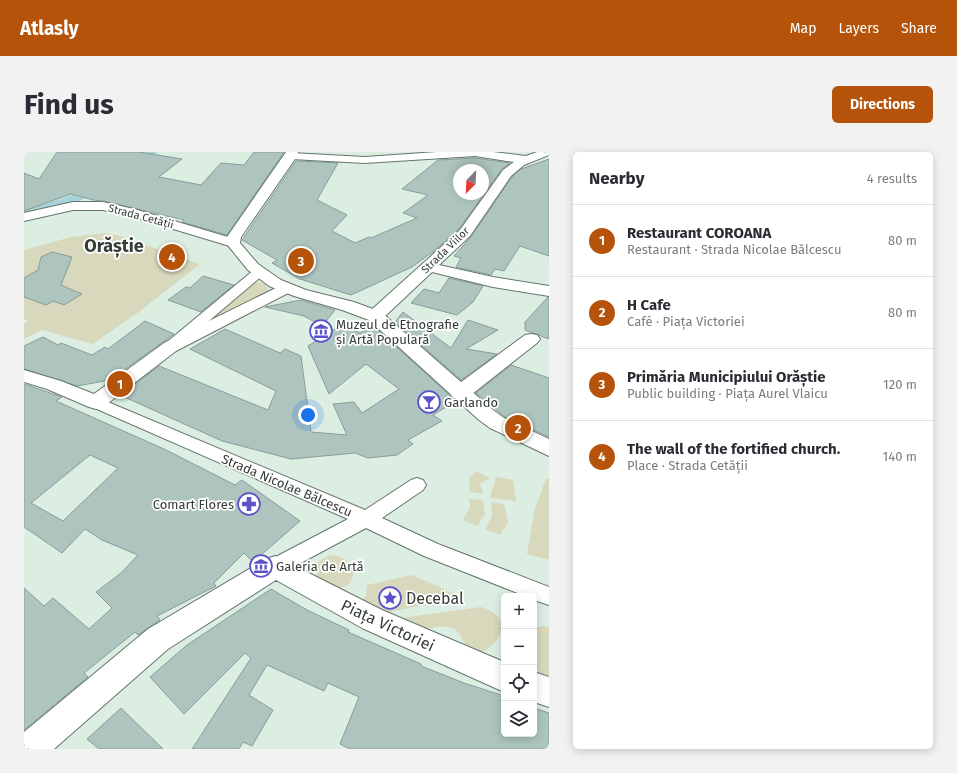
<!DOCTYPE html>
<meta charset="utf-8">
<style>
:root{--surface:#fff;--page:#f2f2f3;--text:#2b2b33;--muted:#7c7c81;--line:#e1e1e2;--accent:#b45309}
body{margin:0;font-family:"Fira Sans",sans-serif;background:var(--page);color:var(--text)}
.controls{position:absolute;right:12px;bottom:12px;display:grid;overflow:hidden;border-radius:6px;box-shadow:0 2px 10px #0003}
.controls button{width:36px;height:36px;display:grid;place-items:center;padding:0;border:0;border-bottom:1px solid var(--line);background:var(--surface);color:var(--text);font:20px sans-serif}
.compass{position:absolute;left:429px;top:12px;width:36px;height:36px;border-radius:50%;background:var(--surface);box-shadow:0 2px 10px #0003;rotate:204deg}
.you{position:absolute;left:284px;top:263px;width:14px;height:14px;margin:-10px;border:3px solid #fff;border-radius:50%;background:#1a73e8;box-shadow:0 0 0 6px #1a73e833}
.badge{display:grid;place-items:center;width:26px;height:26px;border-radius:50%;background:var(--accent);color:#fff;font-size:13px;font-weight:700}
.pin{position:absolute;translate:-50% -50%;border:2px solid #fff;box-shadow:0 1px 4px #0006}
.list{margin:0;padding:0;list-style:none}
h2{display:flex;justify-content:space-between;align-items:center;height:52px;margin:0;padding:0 16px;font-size:17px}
h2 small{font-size:13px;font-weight:400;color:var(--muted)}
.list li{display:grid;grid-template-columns:26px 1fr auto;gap:12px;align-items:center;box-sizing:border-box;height:72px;padding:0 16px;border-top:1px solid var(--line)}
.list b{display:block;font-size:15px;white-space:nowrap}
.list p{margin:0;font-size:13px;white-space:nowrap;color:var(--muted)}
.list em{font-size:13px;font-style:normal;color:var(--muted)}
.icon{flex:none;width:22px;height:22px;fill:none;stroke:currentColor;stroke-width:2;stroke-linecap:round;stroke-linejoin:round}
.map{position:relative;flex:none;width:525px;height:597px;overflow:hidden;border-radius:6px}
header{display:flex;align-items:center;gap:24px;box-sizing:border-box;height:56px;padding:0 20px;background:var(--accent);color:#fff}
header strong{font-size:19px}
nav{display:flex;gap:22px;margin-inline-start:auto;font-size:14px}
.intro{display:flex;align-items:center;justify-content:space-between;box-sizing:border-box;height:96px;padding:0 24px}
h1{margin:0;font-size:28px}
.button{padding:10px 18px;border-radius:6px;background:var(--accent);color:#fff;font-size:14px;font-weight:700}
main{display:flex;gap:24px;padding:0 24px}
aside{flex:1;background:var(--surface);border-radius:6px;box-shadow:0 2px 10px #0003}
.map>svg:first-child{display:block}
.green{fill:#d7d8bc}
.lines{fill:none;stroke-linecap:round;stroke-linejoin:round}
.canal{fill:#a5d3d9;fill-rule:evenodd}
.building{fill:#aec4bf;stroke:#889d99;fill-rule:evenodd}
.pedestrian-casing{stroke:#65756b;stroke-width:2}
.minor-casing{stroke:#65756b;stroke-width:2}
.secondary-casing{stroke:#65756b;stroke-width:2}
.pedestrian{fill:#fff;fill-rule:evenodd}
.minor{fill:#fff;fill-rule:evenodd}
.secondary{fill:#fff;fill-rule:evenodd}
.labels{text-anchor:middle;stroke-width:3.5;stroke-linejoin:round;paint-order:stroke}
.far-street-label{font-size:11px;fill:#353d38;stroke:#fff}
.poi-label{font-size:13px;fill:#353d38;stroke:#fff;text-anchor:start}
.street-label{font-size:13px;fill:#353d38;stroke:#fff}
.near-poi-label{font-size:16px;fill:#353d38;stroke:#fff;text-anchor:start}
.near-street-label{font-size:16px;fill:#353d38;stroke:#fff}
.far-town-label{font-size:18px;font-weight:bold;fill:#353d38;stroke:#fff}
</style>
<header>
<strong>Atlasly</strong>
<nav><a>Map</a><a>Layers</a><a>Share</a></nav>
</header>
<div class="intro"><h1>Find us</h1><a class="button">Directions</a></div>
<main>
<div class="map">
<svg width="525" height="597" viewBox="0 0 525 597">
<rect width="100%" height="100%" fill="#dceee2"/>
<path class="green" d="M81 81 96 84 176 112 116 159 69 192 18 178 0 187V172L4 169 0 167V98L47 85Z
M234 130 241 132 245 140 189 168 186 166 226 133Z
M452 319 466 326 456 332 459 342 446 340 445 327Z
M472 325 489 328 492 349 466 346Z
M522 327H525V408L503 402 511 356Z
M445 347 459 348 461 362 453 374 439 368 446 355Z
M467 350 480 352 484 371 476 383 461 377 468 364Z
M308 403C320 405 327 409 330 421L326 431C303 450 272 412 308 403Z
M388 423 438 445 361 461 336 449 342 444 343 433Z
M457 455C462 457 468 459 471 462 488 477 470 494 456 501 434 495 443 485 430 477 417 470 403 480 390 477 383 476 376 470 370 467Z
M519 474 525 475V527L510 521V476Z"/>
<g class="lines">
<path class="canal" d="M122 0H133C106 36 42 55 0 65V57C45 47 87 31 122 0Z"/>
</g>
<path class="building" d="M33 0H115L158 7 135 25 177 33 197 11 220 13 230 0H260L203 83 158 70 160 68 79 49 69 48 47 42 0 59V21L15 27Z
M451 6 486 11 478 17 435 77 410 99 388 115 327 143 276 127 248 111 253 108 218 88 272 9 314 11 293 48 323 63 308 79 331 91 345 85 347 86 393 66 379 61 404 43 378 37 414 8ZM435 18H459V42H435Z
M525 7V104L496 94 480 119 471 117 467 123 432 115 437 106 430 104 447 85 488 25 497 17Z
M28 100 48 105 37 133 58 142 40 153 29 149 22 153 0 145V126L14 118 17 105Z
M179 124 210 133 177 160 144 148 162 135 166 136Z
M425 126 459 134 449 150 433 163 387 151 400 137 415 141Z
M524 145H525V187L501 178V170Z
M277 148 311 158 298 174 280 164 241 155Z
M379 160 427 196 444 168 474 178 442 197 473 202 437 228 371 170Z
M121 169 150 182 86 228 53 234 0 217V194L19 185 34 193 37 191 68 203 81 195 84 197Z
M319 172 336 181 350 174 432 249 409 263 418 269 384 288 389 292 373 303 344 306 331 301 267 307 198 289 96 243 135 214 244 258 252 239 166 197 201 177 256 201 261 197 277 204 287 280 323 283 309 252 330 250 338 261 375 237 342 212 305 242 284 194Z
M487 213 525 226V285L481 265 452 241Z
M0 232 38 245 32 249 140 297 211 333 218 328 276 369 229 410 220 401 190 431 192 434 133 464 136 468 114 483 111 480 60 521 64 525 0 578V436L20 454 29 446 65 477 88 456 72 440 97 421 114 403 78 388 61 377 38 401 0 375ZM66 303 94 316 39 369 7 351Z
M247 437 283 458 325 478 324 480 397 512V514L440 531 480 544V582H510V556L525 561V597H326L316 592 335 545 304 531 300 539 243 513 225 543 249 558 228 594 219 590 215 597H168L227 506 221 501 160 562 126 525 163 493Z
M97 556 139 597H75L63 587Z"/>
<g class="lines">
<g class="pedestrian-casing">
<path id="pedestrian" d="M235 116 239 117 241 120 239 123 153 196H143L141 193 143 190 231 117Z
M72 245 341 358 387 328 393 326 399 328 402 333 399 338 358 366 414 392 525 435V453L510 448V444H501L400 404 342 376 258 421 251 424 244 421 241 415 244 409 324 367 66 254 64 250 66 246Z"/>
</g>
<g class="minor-casing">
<path id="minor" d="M413 0H469L502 4 513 0H525V3L500 13 487 24 446 84 415 113 469 125 525 134V144L469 135 408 120 357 168 351 169 345 168 342 164 345 160 436 78 479 18 490 10 451 4 341 11 267 7 261 4 267 1 341 5Z
M49 50H79L110 57 214 88 216 91 214 94 209 95 106 64 79 58H49L0 69V61Z
M262 131 268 133 270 136 268 139 152 199 79 255 72 257 65 255 23 237 0 230V218L37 229 70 242 140 191Z
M507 182 513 183 516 187 513 191 443 246 436 247 429 246 426 241 429 236 501 183Z
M251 404 358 458 480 510V540L338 476 252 428 144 497 30 597H0V580L124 477 242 407Z
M510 520 525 525V555L510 550Z"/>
</g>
<g class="secondary-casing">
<path id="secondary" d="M262 0H274L273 4 217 85 216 91 234 112 257 128 282 138 330 150 357 160 469 258 480 266 525 287V304L466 276 455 268 345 168 318 158 270 144 245 134 224 118 202 91 203 85Z"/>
</g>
<use href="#pedestrian" class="pedestrian"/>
<use href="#minor" class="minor"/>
<use href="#secondary" class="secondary"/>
</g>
<defs>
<g id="museum-ring" transform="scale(1.15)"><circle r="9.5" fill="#fff" stroke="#5b52ca" stroke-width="1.5"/><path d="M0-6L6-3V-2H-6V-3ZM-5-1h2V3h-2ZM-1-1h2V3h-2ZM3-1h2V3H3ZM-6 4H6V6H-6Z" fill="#5b52ca"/></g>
<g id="bar-ring" transform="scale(1.15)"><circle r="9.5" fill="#fff" stroke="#5b52ca" stroke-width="1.5"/><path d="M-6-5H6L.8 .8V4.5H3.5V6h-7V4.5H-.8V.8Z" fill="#5b52ca"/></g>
<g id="pharmacy-ring" transform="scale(1.15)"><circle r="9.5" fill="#fff" stroke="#5b52ca" stroke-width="1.5"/><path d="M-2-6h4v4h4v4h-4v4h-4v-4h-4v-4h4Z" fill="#5b52ca"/></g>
<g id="sight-ring" transform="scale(1.15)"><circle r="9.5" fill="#fff" stroke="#5b52ca" stroke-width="1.5"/><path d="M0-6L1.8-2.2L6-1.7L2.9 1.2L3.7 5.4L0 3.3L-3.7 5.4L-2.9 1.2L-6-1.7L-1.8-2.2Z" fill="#5b52ca"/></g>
</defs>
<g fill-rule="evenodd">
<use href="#museum-ring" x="297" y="179"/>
<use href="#bar-ring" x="405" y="250"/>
<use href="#pharmacy-ring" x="225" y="352"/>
<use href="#museum-ring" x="237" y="414"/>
<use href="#sight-ring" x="366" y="446"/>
</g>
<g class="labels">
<g class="far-street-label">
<text transform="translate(117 64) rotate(15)" y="4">Strada Cetății</text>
<text transform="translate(421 98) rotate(-44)" y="4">Strada Viilor</text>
</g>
<g class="poi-label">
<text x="312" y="177">Muzeul de Etnografie<tspan x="312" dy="15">și Artă Populară</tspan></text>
<text x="420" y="255">Garlando</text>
<text x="210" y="357" text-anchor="end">Comart Flores</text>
<text x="252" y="419">Galeria de Artă</text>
</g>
<g class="street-label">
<text transform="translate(263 333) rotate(23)" y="5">Strada Nicolae Bălcescu</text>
</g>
<g class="near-poi-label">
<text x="382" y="452">Decebal</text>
</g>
<g class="near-street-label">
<text transform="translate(364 473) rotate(25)" y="6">Piața Victoriei</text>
</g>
<g class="far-town-label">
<text x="90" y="100">Orăștie</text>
</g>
</g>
</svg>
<div class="controls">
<button>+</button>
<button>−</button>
<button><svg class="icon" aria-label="locate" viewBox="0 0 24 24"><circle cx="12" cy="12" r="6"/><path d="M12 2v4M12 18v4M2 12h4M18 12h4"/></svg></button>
<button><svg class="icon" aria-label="layers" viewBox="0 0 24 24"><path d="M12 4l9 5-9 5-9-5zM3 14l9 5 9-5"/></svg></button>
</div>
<svg class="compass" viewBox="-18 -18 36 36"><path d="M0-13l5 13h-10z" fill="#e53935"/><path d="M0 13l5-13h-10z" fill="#7c7c81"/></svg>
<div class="you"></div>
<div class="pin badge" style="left:96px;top:232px">1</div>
<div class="pin badge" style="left:494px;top:276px">2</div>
<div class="pin badge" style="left:277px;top:109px">3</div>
<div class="pin badge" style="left:148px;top:105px">4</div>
</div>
<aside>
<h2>Nearby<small>4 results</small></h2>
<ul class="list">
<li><span class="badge">1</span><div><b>Restaurant COROANA</b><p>Restaurant · Strada Nicolae Bălcescu</p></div><em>80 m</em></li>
<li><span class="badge">2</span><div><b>H Cafe</b><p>Café · Piața Victoriei</p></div><em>80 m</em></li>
<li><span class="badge">3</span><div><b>Primăria Municipiului Orăștie</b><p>Public building · Piața Aurel Vlaicu</p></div><em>120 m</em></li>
<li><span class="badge">4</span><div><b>The wall of the fortified church.</b><p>Place · Strada Cetății</p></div><em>140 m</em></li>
</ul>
</aside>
</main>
